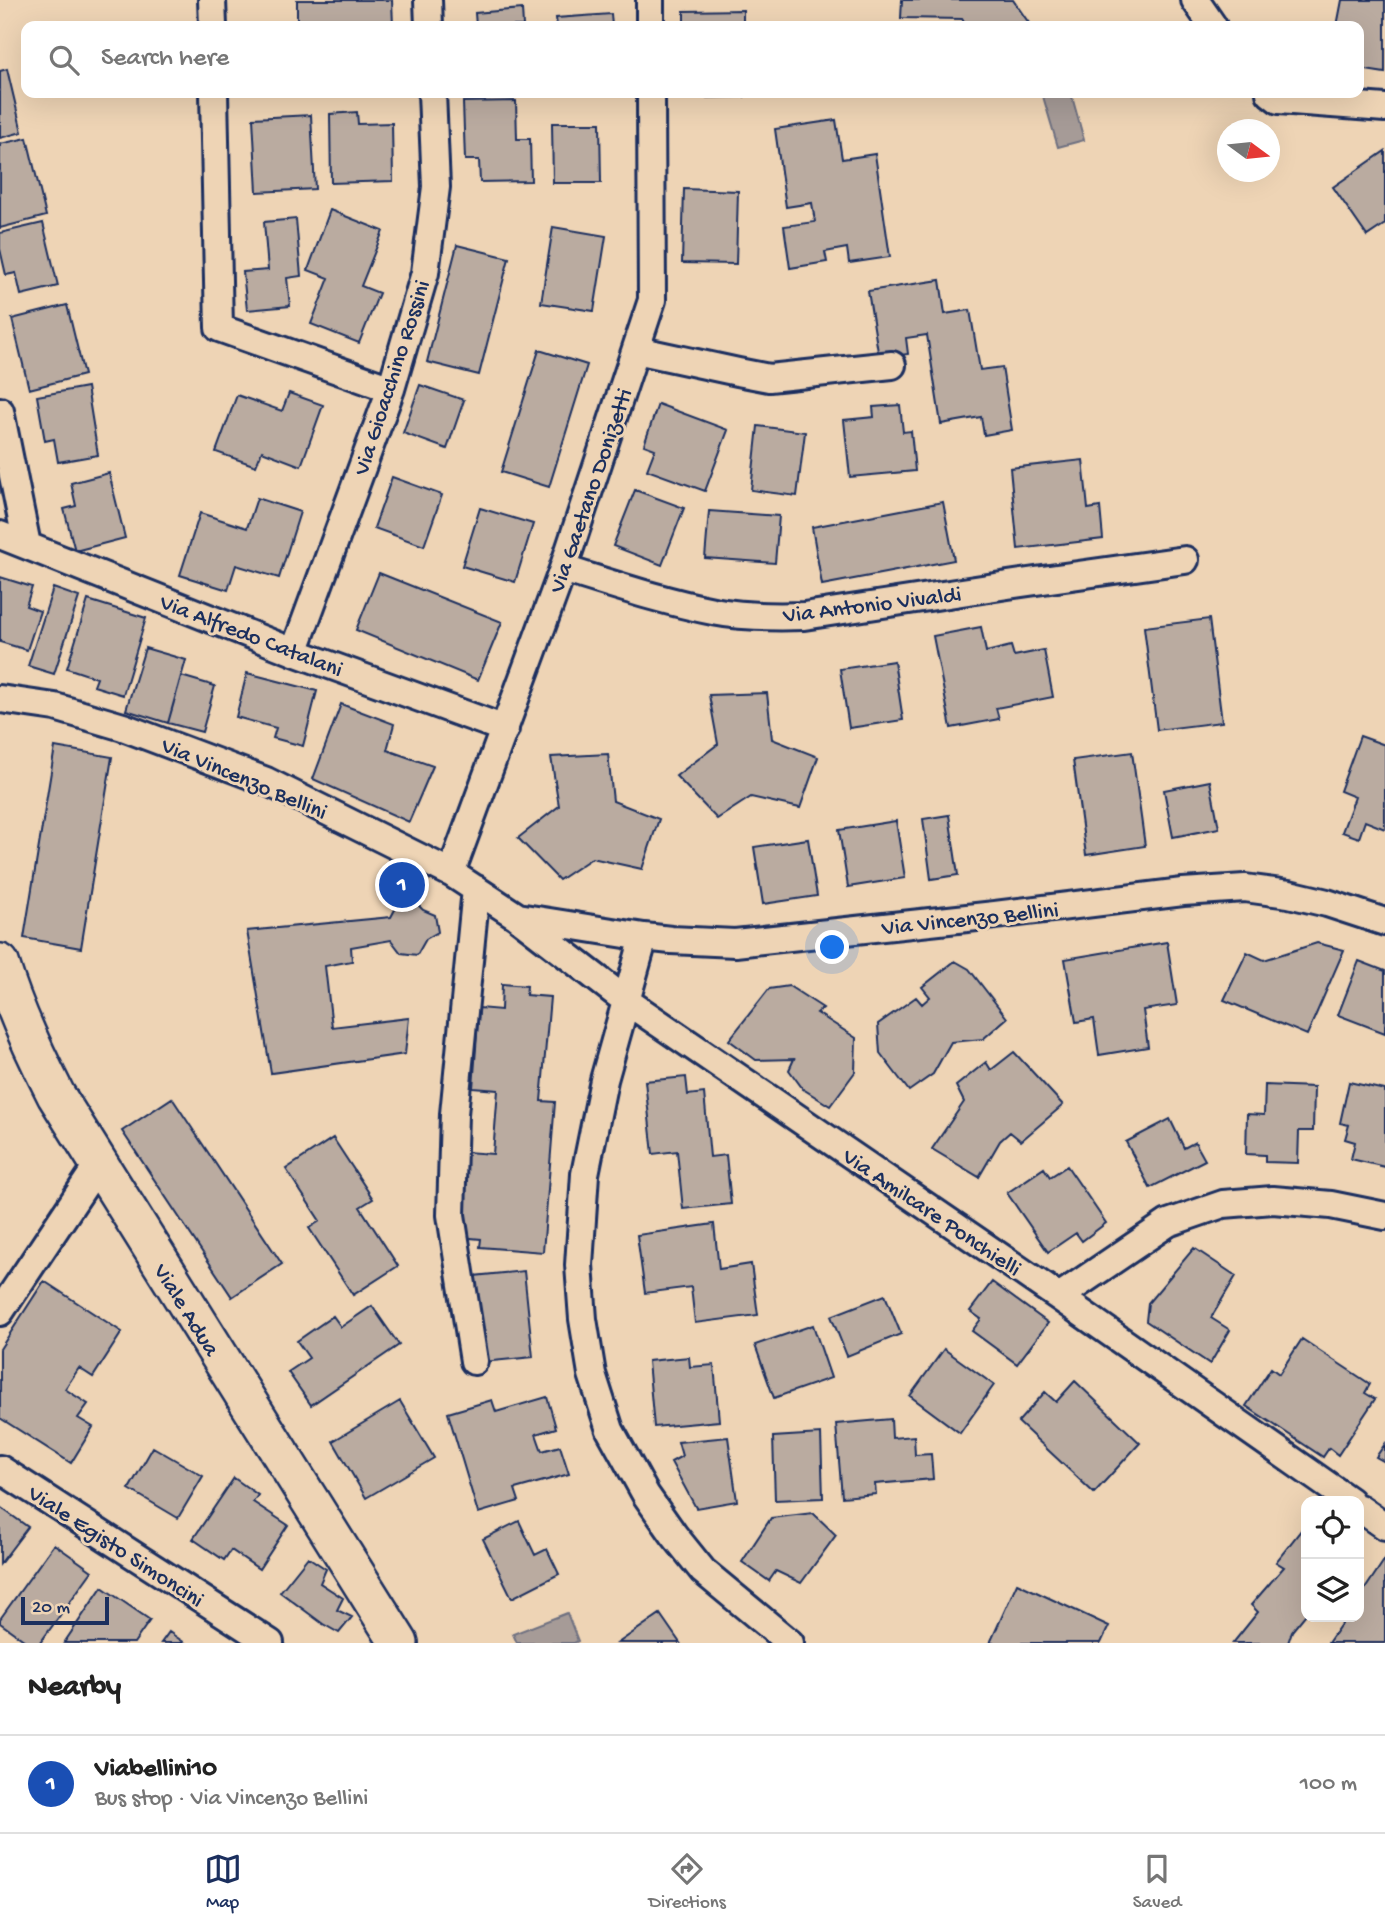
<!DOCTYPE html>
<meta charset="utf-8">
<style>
:root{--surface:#fff;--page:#f2f2f2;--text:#222;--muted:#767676;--line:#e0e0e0;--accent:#1b2f5e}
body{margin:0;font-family:"Gochi Hand",sans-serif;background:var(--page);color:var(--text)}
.controls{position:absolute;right:21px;bottom:21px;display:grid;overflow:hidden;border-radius:14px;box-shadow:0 7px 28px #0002}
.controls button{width:63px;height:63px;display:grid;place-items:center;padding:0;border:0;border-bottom:2px solid var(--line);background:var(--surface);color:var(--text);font:35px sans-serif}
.compass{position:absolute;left:1217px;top:119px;width:63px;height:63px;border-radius:50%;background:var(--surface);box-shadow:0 7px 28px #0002;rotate:105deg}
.scale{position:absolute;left:21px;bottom:18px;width:88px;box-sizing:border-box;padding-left:7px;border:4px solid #1b2f5e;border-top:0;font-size:19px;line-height:24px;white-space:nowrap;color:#1b2f5e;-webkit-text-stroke:5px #eed4b5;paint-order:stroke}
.you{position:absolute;left:833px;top:948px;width:24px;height:24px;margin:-18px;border:5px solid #fff;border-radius:50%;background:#1a73e8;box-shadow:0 0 0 10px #1a73e833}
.badge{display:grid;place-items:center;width:46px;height:46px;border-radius:50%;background:var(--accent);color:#fff;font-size:23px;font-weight:700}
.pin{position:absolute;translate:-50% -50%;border:4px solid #fff;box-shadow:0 2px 7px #0006}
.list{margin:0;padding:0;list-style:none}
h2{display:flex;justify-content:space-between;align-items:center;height:91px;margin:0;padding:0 28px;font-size:30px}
h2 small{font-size:23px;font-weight:400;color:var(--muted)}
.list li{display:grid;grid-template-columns:46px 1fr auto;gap:21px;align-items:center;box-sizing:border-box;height:98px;padding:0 28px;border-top:2px solid var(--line)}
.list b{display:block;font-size:26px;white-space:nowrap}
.list p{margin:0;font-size:23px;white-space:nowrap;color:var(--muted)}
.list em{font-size:23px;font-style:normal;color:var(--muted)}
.icon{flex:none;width:38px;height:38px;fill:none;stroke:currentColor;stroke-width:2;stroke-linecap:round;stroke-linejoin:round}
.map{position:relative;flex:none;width:1385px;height:1643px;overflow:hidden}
.search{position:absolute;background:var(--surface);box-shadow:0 7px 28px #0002;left:21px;right:21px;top:21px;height:77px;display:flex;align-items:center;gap:18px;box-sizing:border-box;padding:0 24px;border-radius:14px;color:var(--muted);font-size:26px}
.sheet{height:189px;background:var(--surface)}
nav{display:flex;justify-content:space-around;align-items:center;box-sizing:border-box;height:98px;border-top:2px solid var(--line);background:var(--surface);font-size:19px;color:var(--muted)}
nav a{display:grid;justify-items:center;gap:4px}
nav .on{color:var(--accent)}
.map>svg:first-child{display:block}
.water{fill:#a69b97;stroke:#6e7080;stroke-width:2}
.building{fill:#baaba0;stroke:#1b2f5e;stroke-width:2}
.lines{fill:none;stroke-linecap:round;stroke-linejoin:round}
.minor-casing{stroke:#1b2f5e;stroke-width:32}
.secondary-casing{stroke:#1b2f5e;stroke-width:42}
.minor{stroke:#eed4b5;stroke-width:26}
.secondary{stroke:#eed4b5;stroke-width:37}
.labels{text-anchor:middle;stroke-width:6;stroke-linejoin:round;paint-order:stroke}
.street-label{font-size:23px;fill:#1b2f5e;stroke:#eed4b5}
</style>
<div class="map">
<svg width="1385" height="1643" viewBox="0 0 1385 1643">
<rect width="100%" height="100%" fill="#eed4b5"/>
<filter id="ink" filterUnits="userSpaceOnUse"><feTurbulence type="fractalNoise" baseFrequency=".0143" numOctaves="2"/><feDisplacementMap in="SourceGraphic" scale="14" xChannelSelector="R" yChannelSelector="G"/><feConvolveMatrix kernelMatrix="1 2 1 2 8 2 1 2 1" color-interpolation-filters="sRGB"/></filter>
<g filter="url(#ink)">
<path class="water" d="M1042 93H1071L1084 140 1058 147Z
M567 1613 578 1641 574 1643H517L513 1634Z"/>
<path class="building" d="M297 0H392L393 26H297Z
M902 0H1013L1031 26H967L962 19 901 18Z
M1342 0H1385V73L1359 69V26H1337Z
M522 9 523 26H476L475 13Z
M743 10V26H684V11Z
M611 14 612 26H557L556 18Z
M7 69 22 132 0 138V71Z
M685 93H744V97L685 98Z
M516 101 517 139H530L531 181 480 182 479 160H465L463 102Z
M357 112 358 124 392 123 393 181 331 183 330 114Z
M311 115 315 189 257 192 253 118Z
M836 120 842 159 875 154 890 257 849 263 847 248 825 252 827 262 790 268 784 226 815 222 812 203 786 207 775 129Z
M552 123H600L601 183H553Z
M27 138 46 216 0 228V144Z
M1385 151V224L1367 236 1333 187Z
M684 189 738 191 736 264 682 263Z
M330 210 383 231 361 286 379 293 359 343 311 324 329 278 308 270Z
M296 219 301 276 287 278 290 306 247 310 243 272 268 270 264 222Z
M43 223 58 286 21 295 16 273 6 275 0 249V233Z
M553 227 606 236 594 311 541 303Z
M457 245 509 258 479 375 427 362Z
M940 280 945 314 970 310 980 370 1002 367 1012 430 984 435 981 417 941 424 927 335 906 338 908 354 879 358 868 291Z
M67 305 84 375 29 389 12 319Z
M539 350 587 365 549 487 501 472Z
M420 385 464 400 447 449 403 433Z
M87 387 98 455 58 462 54 439 45 441 37 396Z
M289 393 323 405 301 466 262 451 256 466 216 452 237 395 282 411Z
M658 404 728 430 705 491 647 470 655 449 644 445Z
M900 405 903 432 911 431 915 471 850 477 844 420 874 417 873 407Z
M758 426 805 432 797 496 751 490Z
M1083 460 1088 509 1100 507 1103 539 1018 549 1010 468Z
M109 473 125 538 75 551 64 509 76 506 71 483Z
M392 477 442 495 424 546 374 528Z
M635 490 684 508 662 565 613 546Z
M257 498 300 512 279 578 236 565 228 590 180 575 200 513 247 528Z
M943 502 954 560 822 585 812 527Z
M480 508 533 524 515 582 462 566Z
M709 511 779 516 775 563 705 558Z
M379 573 502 622 478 680 356 630Z
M0 577 32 587 26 606 40 611 27 650 0 642Z
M53 588 79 597 54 674 28 666Z
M88 600 146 618 123 695 94 686 97 678 67 668Z
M1209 619 1222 722 1157 730 1144 627Z
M981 627 986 652 1011 646 1014 656 1044 650 1053 697 996 708 999 719 951 728 933 636Z
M145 648 186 660 168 723 126 710Z
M894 661 903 720 849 728 840 669Z
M247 673 317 691 303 746 273 738 276 728 236 717Z
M181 676 215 686 202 732 168 723Z
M767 693 772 739 818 757 800 808 751 797 717 819 676 776 718 744 709 695Z
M341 704 394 724 387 750 433 766 409 822 313 779Z
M1360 736 1385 745V829L1365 821 1359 838 1342 832 1355 797 1340 791Z
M55 747 112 757 81 948 24 938Z
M1132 752 1145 846 1086 855 1073 760Z
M608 754 613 801 659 819 642 869 592 858 559 880 518 838 559 806 551 757Z
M1210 781 1219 828 1173 837 1164 790Z
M949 815 958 875 931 879 923 819Z
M896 821 905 878 848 887 839 830Z
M808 839 817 896 763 904 754 847Z
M413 900 423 910 435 915 438 932 426 939 417 955 401 953 391 940 351 947 352 961 325 966 332 1027 409 1018 405 1054 271 1073 247 931 391 917 399 902Z
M1167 942 1177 1005 1143 1010 1148 1047 1099 1055 1094 1019 1076 1022 1065 959Z
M1317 943 1344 950 1307 1035 1224 1000 1247 952 1264 960Z
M955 961 969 969 1007 1018 983 1039 951 1042 933 1074 909 1091 880 1053 878 1024 916 997 922 1004 930 997 922 987Z
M1359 961 1385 971V1033L1338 1015Z
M502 984 527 986 526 995 550 997 541 1101 555 1102 543 1252 480 1247 481 1239 459 1237 466 1152 493 1154 498 1090 473 1088 479 1008 501 1010Z
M789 986 823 1008 817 1013 856 1038 855 1072 830 1106 803 1089 789 1070 794 1059 756 1060 729 1040 769 989Z
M1014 1052 1063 1105 1021 1141 1010 1132 1000 1141 979 1177 932 1149 964 1102 956 1086 986 1062 991 1070Z
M686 1077 688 1095 704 1093 710 1157 726 1155 731 1204 683 1209 677 1151 653 1154 645 1081Z
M1349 1082 1385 1090V1167L1351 1159 1355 1142 1345 1139 1349 1125 1340 1123Z
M1265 1085 1314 1087 1313 1131H1299L1298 1163 1265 1162V1155L1246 1154 1247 1114 1264 1115Z
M172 1098 282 1264 232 1297 122 1131Z
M1170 1119 1184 1148 1195 1142 1205 1160 1150 1188 1126 1142Z
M333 1138 373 1199 360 1207 398 1266 353 1295 309 1228 320 1221 286 1169Z
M1067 1166 1106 1223 1082 1241 1076 1233 1048 1252 1007 1193 1044 1168 1050 1177Z
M714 1224 719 1269 751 1264 758 1315 695 1323 691 1287 645 1293 637 1235Z
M1194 1248 1236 1276 1211 1318 1230 1330 1210 1364 1146 1321 1148 1303Z
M524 1271 533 1357 483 1362 474 1276Z
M44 1281 122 1332 93 1377 79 1368 65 1389 88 1404 78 1418 93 1427 71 1463 0 1418V1349Z
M992 1282 1048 1323 1017 1364 972 1331 981 1319 970 1311Z
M885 1295 901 1334 847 1356 831 1316Z
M372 1306 399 1345 311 1405 288 1372 309 1358 297 1341 333 1316 341 1327Z
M813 1325 831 1378 774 1398 755 1345Z
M1302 1339 1370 1384 1365 1393 1375 1399 1338 1455 1329 1448 1323 1457 1246 1406 1271 1368 1279 1374Z
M944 1349 994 1385 960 1433 910 1396Z
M689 1357 690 1367 714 1365 719 1421 654 1427 648 1361Z
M1075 1381 1140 1443 1094 1493 1018 1422 1045 1392 1056 1402Z
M547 1397 556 1428 536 1434 542 1451 560 1446 569 1474 515 1489 519 1501 478 1513 448 1413 492 1400 496 1412Z
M400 1401 434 1458 366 1498 333 1441Z
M891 1419 892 1438 914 1436 915 1455 931 1454 933 1479 875 1484 876 1494 842 1497 836 1424Z
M821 1434 823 1498 775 1500 773 1437Z
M728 1437 737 1501 696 1508 671 1462 682 1456 678 1442Z
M1385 1444V1462L1376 1457Z
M153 1447 203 1476 178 1518 129 1489Z
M234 1478 258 1495 253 1502 288 1525 259 1569 231 1550 224 1560 193 1539Z
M0 1507 28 1527 0 1564Z
M813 1513 836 1535 801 1583 776 1571 769 1581 742 1562 771 1518Z
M519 1521 535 1555 547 1549 559 1574 512 1598 483 1539Z
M1306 1524V1614L1292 1631 1288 1643H1233L1258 1612 1251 1605 1284 1567 1276 1562Z
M54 1544 92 1571 40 1643H28L0 1623V1619Z
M308 1557 326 1569 320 1583 343 1598 337 1610 352 1617 339 1633 323 1624 280 1592Z
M1385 1559V1643H1328L1346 1617H1359V1598Z
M1017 1583 1109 1626 1101 1643H990Z
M102 1587 150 1620 134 1643H64Z
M660 1614 680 1643H618Z
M169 1632 185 1643H161Z"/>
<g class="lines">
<g class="minor-casing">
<path id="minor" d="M212 0 213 26
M428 0 429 26
M650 0V26
M1195 0 1213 26
M214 93 219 328 391 389
M1270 93 1279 100 1385 108
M636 350 738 372 769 378 892 365
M0 411 27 545
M0 535 294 652 505 729
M563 569C612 584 662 601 713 611 743 617 774 617 804 616L1008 585 1185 560
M294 652 391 389 425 273 436 187 432 93
M0 699 55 707 123 727 266 781 451 873 518 917 644 937 671 940 735 943 995 915 1183 892 1245 888 1289 894 1327 903 1385 922
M451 873 563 569 652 300 651 93
M519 918 625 1000 1059 1297 1350 1501
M644 937 604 1080 585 1174 579 1265 583 1319 592 1374 610 1430 646 1495 674 1535 703 1571 790 1643
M1059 1297 1168 1223 1223 1204 1273 1200 1331 1205 1385 1216
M0 1312 98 1165
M474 1361 451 1215 454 1114 476 889
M0 1469 270 1643
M1359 1508 1385 1526"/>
</g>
<g class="secondary-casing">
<path id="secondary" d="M0 963C14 1009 34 1052 56 1095L399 1643"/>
</g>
<use href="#minor" class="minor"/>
<use href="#secondary" class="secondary"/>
</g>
</g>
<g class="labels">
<g class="street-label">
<text transform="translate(390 377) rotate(-72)" y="8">Via Gioacchino Rossini</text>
<text transform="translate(589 490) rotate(-71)" y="8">Via Gaetano Donizetti</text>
<text transform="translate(872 603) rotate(-7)" y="8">Via Antonio Vivaldi</text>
<text transform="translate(252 634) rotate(21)" y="8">Via Alfredo Catalani</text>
<text transform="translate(245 777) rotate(23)" y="8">Via Vincenzo Bellini</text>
<text transform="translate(970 917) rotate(-6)" y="8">Via Vincenzo Bellini</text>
<text transform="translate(933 1211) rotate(34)" y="8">Via Amilcare Ponchielli</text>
<text transform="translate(188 1309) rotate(58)" y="8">Viale Adua</text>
<text transform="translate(117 1545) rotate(33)" y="8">Viale Egisto Simoncini</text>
</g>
</g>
</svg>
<div class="controls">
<button><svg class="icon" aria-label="locate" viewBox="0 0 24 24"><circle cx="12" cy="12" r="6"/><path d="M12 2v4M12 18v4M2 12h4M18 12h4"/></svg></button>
<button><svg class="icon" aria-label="layers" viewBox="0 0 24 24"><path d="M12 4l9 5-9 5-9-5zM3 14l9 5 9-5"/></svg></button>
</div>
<svg class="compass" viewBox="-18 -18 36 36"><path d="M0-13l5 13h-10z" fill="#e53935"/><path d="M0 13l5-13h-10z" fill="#767676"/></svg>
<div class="scale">20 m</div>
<div class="you"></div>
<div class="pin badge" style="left:402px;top:885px;background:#1a4fb4">1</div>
<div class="search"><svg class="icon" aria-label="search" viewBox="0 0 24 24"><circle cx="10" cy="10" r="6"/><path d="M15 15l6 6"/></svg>Search here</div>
</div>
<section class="sheet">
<h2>Nearby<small></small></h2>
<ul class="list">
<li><span class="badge" style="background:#1a4fb4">1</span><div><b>Viabellini10</b><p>Bus stop · Via Vincenzo Bellini</p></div><em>100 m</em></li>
</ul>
</section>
<nav>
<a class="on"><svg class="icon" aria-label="map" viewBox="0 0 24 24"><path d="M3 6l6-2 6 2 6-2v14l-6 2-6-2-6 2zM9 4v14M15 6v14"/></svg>Map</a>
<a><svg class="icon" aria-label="directions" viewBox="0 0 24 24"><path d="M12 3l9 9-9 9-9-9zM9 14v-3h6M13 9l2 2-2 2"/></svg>Directions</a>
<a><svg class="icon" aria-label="saved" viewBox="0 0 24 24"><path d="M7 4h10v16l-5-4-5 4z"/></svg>Saved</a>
</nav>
